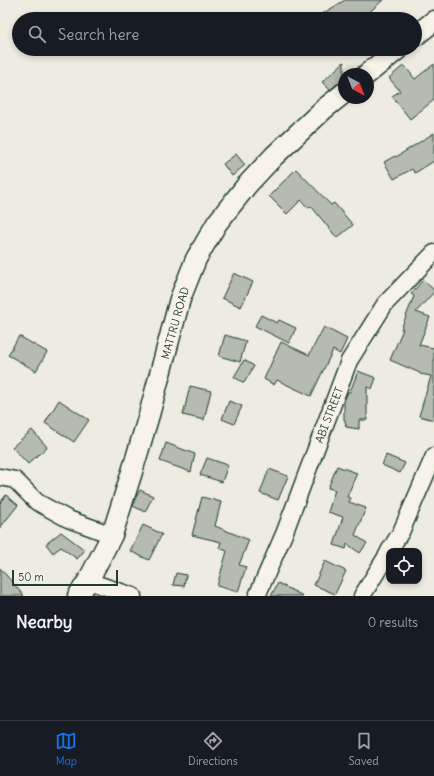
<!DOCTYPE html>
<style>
:root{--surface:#171b24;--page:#20242c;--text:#f1f3f6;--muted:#9ea1a6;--line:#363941;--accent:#1a73e8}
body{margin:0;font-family:Delius,sans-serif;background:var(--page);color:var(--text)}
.controls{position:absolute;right:12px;bottom:12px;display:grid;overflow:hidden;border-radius:8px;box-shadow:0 2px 6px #0003}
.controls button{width:36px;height:36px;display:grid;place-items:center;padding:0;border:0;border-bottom:1px solid var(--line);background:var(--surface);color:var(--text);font:20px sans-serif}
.compass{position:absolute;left:338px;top:68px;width:36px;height:36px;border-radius:50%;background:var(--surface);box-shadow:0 2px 6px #0003;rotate:138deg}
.scale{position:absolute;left:12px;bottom:10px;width:106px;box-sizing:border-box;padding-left:4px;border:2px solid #1f3d34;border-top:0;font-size:11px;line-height:14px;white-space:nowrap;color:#1f3d34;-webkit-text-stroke:3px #f7f3e8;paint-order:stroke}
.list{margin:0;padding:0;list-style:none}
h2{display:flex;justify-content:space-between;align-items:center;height:52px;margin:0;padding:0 16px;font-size:17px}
h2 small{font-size:13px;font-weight:400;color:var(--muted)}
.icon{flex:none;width:22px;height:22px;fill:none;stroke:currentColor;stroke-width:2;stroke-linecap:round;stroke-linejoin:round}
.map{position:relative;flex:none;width:434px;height:596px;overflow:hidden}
.search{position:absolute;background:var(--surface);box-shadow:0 2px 6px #0003;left:12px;right:12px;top:12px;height:44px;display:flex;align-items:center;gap:10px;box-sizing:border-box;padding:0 14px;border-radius:22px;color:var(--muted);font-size:15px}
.sheet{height:124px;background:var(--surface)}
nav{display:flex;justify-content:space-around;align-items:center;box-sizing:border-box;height:56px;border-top:1px solid var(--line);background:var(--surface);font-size:11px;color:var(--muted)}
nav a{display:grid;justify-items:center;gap:2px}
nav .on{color:var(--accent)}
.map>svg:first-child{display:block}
.building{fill:#b5bbb0;stroke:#1f3d34}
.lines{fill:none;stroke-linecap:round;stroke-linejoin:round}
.minor-casing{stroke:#1f3d34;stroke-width:19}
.major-casing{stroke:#1f3d34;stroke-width:23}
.minor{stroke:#f7f3e8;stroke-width:16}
.major{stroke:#f7f3e8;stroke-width:20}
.labels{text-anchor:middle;stroke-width:3;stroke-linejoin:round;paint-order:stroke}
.street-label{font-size:11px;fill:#1f3d34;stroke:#f7f3e8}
</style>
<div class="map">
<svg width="434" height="596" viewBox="0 0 434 596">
<rect width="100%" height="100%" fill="#eeece1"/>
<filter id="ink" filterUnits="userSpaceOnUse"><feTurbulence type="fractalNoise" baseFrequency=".025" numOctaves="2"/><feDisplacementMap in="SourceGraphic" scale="8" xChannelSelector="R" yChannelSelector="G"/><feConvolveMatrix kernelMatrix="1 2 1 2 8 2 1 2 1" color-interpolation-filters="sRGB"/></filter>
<g filter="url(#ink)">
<path class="building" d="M345 0H383L365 16 361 12 355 19H314Z
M344 62V82L337 84 330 90 322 82Z
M434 64V100L410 119 392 96 400 91 389 78 404 65 415 79Z
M434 133V161L415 173 412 169 394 179 384 162 395 156 396 157Z
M236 154 245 165 232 176 223 164Z
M296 169 331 205 334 203 353 225 337 238 311 206 308 208 301 200 287 214 269 196Z
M234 273 253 282 241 307 222 298Z
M423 280 434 290V292L416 312 430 317 419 345 434 348V420L419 416 431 376 420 374V373L390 360 403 329H401L414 296 411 294Z
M261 315 277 323 279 320 296 328 289 343 255 326Z
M324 327 347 339 340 354 333 350 311 396 277 380 274 385 264 379 281 342 309 355Z
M225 335 246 341 240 362 219 356Z
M19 336 47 352 36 371 8 355Z
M244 360 254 366 244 383 234 377Z
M358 371 376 378 372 389 367 387V420H359V429L346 427 345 420H344V401L348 392H350Z
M190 386 211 391 204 420 183 415Z
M59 400 89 420 74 442 45 423Z
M229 401 242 406 234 424 222 419Z
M32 430 47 447 28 464 12 447Z
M166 443 195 454 191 472 160 461Z
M386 455 405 463 400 473 382 465Z
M207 458 228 465 222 482 200 475Z
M337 466 357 473 347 497 351 498 349 502 366 508 355 535 367 543 360 553 347 544 346 549 334 545 343 517 328 512 335 490 328 488Z
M269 469 288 476 278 500 260 493Z
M140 490 153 496 145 512 133 506 136 497Z
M6 495 18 505 0 528V503Z
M202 497 221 502 215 526 249 540 239 565 246 567 238 592 217 586 227 551 219 548 221 542 192 535Z
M143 525 162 534 149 560 130 551Z
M61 532 85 550 77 559 61 547 53 553 46 544Z
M325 561 346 571 335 594 314 585Z
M0 568 24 596H0Z
M176 573 186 575 184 586 173 585Z
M278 583 303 596H271Z"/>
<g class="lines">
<g class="minor-casing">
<path id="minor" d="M0 477 15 480 37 502 68 519 112 535
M389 551 401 532 434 456
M88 581 133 596
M257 596 284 534 349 361 385 304 434 253
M362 596 389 552"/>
</g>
<g class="major-casing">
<path id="major" d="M415 36 434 21
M367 74 398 49
M78 596 88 581 112 535 131 475 149 415 180 299 196 259 217 223 247 185 274 156 324 109 344 93"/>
</g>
<use href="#minor" class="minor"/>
<use href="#major" class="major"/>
</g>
</g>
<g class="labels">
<g class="street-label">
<text transform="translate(175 323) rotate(-74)" y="4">MATTRU ROAD</text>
<text transform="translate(329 415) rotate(-69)" y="4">ABI STREET</text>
</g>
</g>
</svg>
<div class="controls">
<button><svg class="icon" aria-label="locate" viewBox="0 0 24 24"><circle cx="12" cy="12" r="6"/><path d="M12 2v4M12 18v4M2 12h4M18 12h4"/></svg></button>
</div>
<svg class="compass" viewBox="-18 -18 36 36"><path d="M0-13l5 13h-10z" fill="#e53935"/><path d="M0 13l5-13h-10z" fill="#9ea1a6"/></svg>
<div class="scale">50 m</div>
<div class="search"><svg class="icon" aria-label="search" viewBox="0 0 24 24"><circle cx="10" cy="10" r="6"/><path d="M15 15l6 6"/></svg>Search here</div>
</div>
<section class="sheet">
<h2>Nearby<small>0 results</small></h2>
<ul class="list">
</ul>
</section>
<nav>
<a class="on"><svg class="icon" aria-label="map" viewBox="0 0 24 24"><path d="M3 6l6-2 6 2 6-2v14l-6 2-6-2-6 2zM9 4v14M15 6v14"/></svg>Map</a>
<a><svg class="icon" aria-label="directions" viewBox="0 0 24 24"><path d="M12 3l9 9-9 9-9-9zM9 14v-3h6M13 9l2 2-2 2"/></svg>Directions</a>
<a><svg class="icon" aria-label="saved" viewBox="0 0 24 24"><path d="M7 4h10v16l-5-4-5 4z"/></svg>Saved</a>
</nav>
